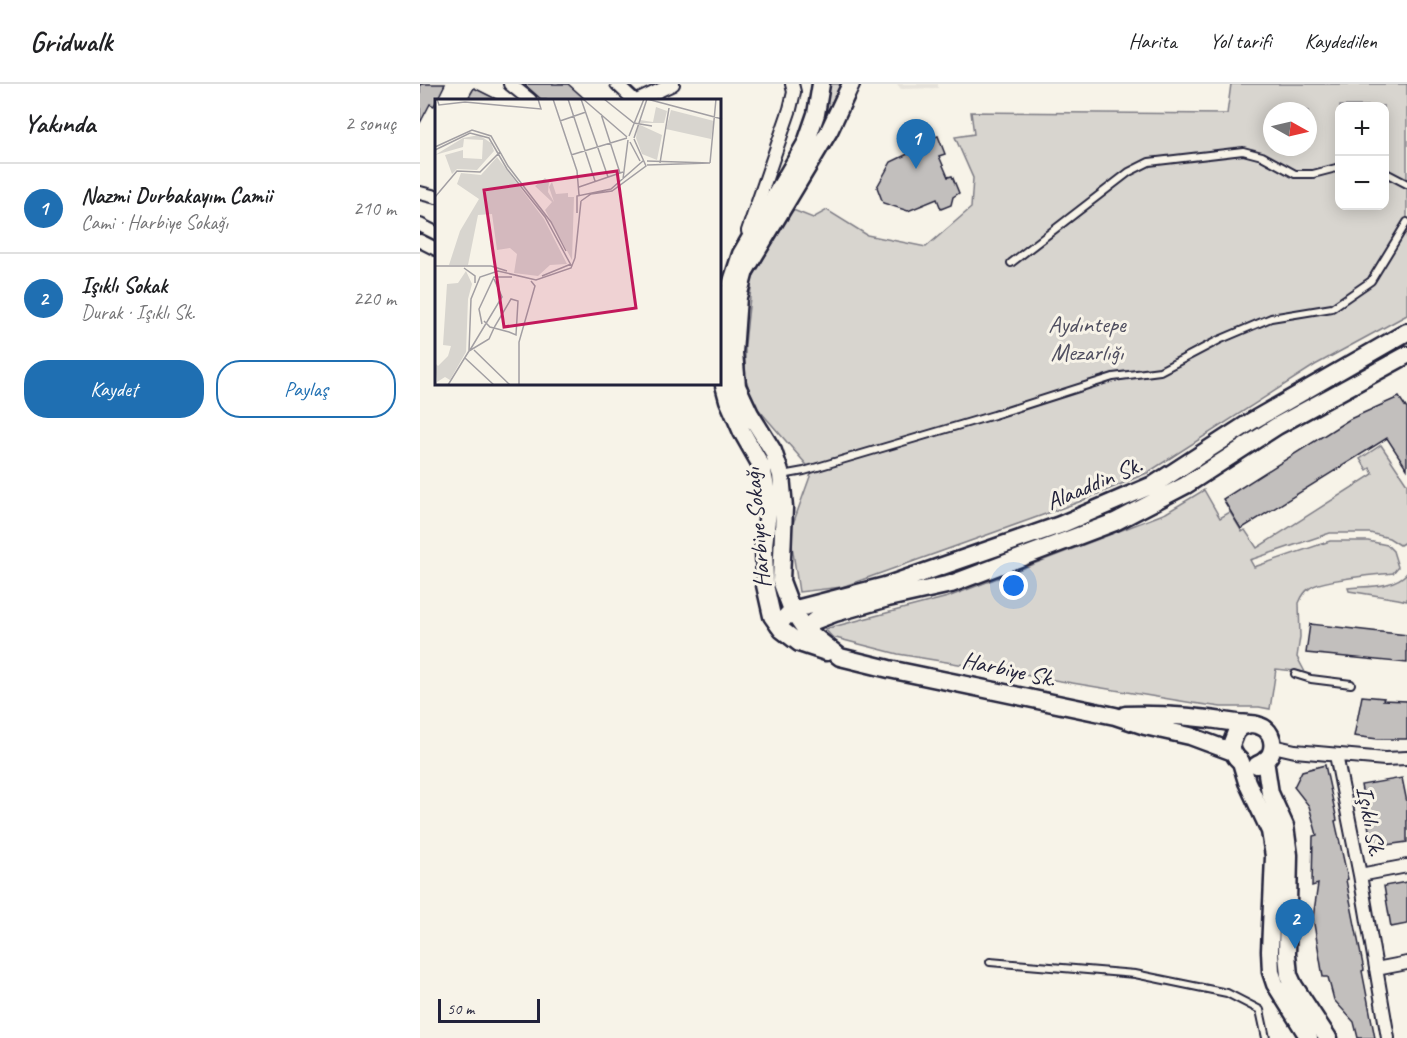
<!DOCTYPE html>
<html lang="tr">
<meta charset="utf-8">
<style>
:root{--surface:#fff;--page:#f2f2f2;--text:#202124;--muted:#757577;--line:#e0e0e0;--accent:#1f6fb2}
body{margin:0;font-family:Caveat,sans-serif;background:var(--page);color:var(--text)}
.controls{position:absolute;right:18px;top:18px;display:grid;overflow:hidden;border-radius:12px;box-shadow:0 3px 15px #0003}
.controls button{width:54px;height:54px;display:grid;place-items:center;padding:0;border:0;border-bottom:2px solid var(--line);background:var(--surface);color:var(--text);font:30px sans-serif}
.compass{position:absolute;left:843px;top:18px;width:54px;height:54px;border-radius:50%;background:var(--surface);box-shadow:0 3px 15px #0003;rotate:98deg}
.scale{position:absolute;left:18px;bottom:15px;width:102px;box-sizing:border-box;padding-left:6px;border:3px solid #22223b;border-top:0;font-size:16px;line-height:21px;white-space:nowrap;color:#22223b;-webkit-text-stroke:4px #f7f3e8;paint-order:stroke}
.you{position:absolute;left:594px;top:502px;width:21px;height:21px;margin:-15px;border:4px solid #fff;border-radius:50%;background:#1a73e8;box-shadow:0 0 0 9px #1a73e833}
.badge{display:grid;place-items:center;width:39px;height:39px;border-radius:50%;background:var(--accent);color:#fff;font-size:20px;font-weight:700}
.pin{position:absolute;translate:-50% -50px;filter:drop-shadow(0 2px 3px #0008)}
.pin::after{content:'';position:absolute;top:32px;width:21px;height:18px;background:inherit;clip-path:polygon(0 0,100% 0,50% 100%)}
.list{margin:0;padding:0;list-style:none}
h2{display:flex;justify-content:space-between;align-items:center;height:78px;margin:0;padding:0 24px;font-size:26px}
h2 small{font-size:20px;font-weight:400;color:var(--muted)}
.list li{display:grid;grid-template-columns:39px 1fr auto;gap:18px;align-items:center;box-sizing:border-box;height:90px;padding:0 24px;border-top:2px solid var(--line)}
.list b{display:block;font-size:22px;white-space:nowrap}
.list p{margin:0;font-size:20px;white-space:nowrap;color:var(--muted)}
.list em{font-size:20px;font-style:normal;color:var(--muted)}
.actions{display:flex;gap:12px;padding:18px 24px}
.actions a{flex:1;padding:14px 0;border:2px solid var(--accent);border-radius:24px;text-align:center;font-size:21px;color:var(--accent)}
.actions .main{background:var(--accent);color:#fff}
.map{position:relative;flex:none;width:987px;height:954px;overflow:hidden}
header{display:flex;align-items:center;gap:36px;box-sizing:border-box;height:84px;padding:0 30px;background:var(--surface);border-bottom:2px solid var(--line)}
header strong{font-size:28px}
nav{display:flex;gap:33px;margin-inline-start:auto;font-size:21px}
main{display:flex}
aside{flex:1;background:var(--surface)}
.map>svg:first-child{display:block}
.built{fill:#e7e3db}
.green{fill:#d8d5cf;stroke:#7d7c85;stroke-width:1.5;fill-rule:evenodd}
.building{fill:#c2bfbd;stroke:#22223b;stroke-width:1.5}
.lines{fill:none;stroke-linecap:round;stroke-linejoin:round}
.lane-casing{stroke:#22223b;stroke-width:10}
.street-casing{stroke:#22223b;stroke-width:16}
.secondary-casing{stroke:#22223b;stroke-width:21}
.lane{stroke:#f7f3e8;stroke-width:6}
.street{stroke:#f7f3e8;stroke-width:12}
.secondary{stroke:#f7f3e8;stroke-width:16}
.labels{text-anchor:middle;stroke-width:6;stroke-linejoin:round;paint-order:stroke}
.park-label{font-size:24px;fill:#504f60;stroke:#f7f3e8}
.street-label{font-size:24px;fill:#22223b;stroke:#f7f3e8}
.inset-road{fill:none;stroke:#a29fa3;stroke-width:1.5}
.view{fill:#c2185b;fill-opacity:0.15;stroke:#c2185b;stroke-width:3}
.inset-edge{fill:none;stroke:#22223b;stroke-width:3}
</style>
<header>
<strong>Gridwalk</strong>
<nav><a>Harita</a><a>Yol tarifi</a><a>Kaydedilen</a></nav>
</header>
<main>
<aside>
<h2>Yakında<small>2 sonuç</small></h2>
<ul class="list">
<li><span class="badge">1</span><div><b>Nazmi Durbakayım Camii</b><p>Cami · Harbiye Sokağı</p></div><em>210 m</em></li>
<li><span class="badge">2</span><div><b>Işıklı Sokak</b><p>Durak · Işıklı Sk.</p></div><em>220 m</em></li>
</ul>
<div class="actions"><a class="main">Kaydet</a><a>Paylaş</a></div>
</aside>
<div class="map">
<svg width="987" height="954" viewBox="0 0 987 954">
<rect width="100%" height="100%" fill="#f7f3e8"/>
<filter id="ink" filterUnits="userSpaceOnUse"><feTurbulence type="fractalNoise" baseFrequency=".0167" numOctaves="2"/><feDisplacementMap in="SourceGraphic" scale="12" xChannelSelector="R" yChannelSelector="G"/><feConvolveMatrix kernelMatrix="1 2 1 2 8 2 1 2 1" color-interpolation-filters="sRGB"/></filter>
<g filter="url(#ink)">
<path class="built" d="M477 0H518V4L481 5Z"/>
<path class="green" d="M410 0H422L400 40Z
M811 0H987V231L895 281 727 389 659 418 422 503 379 508 370 448 392 387 333 319 325 292V260L332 194 373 126 393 134 407 126 447 151 506 163 551 124 553 94 535 53 554 50 551 28 807 30ZM920 22H964V122H920ZM852 27H888V63H852Z
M961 361 987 400V457L980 461 969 454 950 449H910L830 476 834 483 910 457H948L967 461 973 467 978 483 973 489C956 491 902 495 890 504 885 507 881 514 879 519L880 553 877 573 885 588 856 585 850 625 839 623H801L773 619 478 570 412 553 405 545 528 513 746 429 784 406 800 434 810 428 822 448 825 446 837 464 953 390 950 384 947 386 940 375Z
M987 489V517L978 515 929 507 928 504C947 502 974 504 987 489Z"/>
<path class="building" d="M0 0H25L14 22 10 20 0 39Z
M104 0H148L166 16H122Z
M54 4 78 16H47Z
M502 48 509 55 518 52 525 70 519 72 528 93 532 92 539 109 533 113 531 121 521 125 517 115 488 127 463 119 457 103 471 78 494 67 489 54Z
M979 313 987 325V385L967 354 821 445 803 415 930 335Z
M890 540 987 551V579L886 569Z
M942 612 964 614 963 616 987 617V655H958L934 652Z
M905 681 917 736 915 737 928 795 926 796 944 886 942 887 955 954H938L934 938 914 916 908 893H903L893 834 898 800 892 802 893 752 897 751 889 722 874 703 882 687Z
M982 694 987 718V758L952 763 941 701Z
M987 798V840L971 843 964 802Z"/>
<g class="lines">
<g class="lane-casing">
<path id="lane" d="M964 88 987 100
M591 179 709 88 729 78 823 67 842 72 875 90H893L920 83
M362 391 384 387 574 331 693 293 740 287 799 256 851 234 912 224 951 197 987 138
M875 590 891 595 931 600
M570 878 715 890 807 909 840 926 846 954"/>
</g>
<g class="street-casing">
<path id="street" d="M90 0 110 16
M197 0 214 16
M219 16 253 0
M0 109 16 113
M0 141 16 149
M328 147 370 25 374 8 372 0
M0 157 16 165
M853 662 875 667 965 675 987 674
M916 671 940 791 968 954
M940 791 987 782
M956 885 987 879"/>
</g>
<g class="secondary-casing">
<path id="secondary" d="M401 0 396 30 386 59 321 170 310 204 305 228 301 277 304 301 308 316 322 348 342 383 349 419 344 461 345 501 352 532 362 546 379 559 406 568
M431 0 409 47 325 187 318 213 314 269 317 302 330 330 353 367 361 391 364 424 361 497 372 526 385 545 420 573 469 585 695 632 725 642 770 652 813 668
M358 541 372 526 465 502 640 441 735 400 832 337 987 248
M385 545 394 537 415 529 468 514 531 500 695 438 766 401 857 342 987 271
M705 631C743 630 780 633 817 639 824 640 833 639 840 642 849 645 854 655 852 665 851 673 844 678 837 681
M827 641 821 643 816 648 811 661 813 668 816 673 821 678 827 698 850 747 854 772 850 867 851 888 855 900 889 954
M845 676 850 709 865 742 869 771 867 870 869 891 874 902 908 954"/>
</g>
<use href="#lane" class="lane"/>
<use href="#street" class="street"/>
<use href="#secondary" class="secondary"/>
</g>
</g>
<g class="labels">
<g class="park-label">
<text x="667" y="248">Aydıntepe<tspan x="667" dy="28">Mezarlığı</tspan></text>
</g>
<g class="street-label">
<text transform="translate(674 399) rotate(-23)" y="8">Alaaddin Sk.</text>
<text transform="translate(337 444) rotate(-95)" y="8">Harbiye Sokağı</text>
<text transform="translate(589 585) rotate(12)" y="8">Harbiye Sk.</text>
<text transform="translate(951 737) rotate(79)" y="8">Işıklı Sk.</text>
</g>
</g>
<g transform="translate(15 15)">
<rect width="286" height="286" fill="#f7f3e8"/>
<path d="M221 8 232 12 229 24H205V21L218 23ZM236 11 279 22 276 40 231 30ZM203 25 227 36 222 61 207 55 201 39ZM44 36 56 44 59 52 42 71 22 70 17 75 10 56 28 51V59L47 60 48 41 29 40 28 48 0 56 28 39ZM62 58 109 120 132 165 115 166 103 177 79 174 82 155 75 149 62 151 57 115 43 116 33 166H14L25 132 44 100 22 85 26 74 46 76ZM110 79 114 83 113 93 119 103 114 88 117 83 121 95 133 94V98H139L137 161 110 111 117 103 100 87ZM31 172 37 185 33 200 31 253 15 281 10 278 2 283 0 264 3 267 13 257 16 247 8 246 12 185 23 184Z" fill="#d8d5cf"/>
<path class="inset-road" d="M2 0 4 6 30 3 106 10 103 0M118 0 142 72 144 96M133 0 160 82M146 0 173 78M148 0 192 38M169 0 199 24 217 27M212 0 287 20M166 15 185 74M125 22 151 13M194 37 209 0M199 39 212 0M195 43 205 62M0 48 37 31 56 37 73 67 116 123 131 152M0 51 35 34 54 39 72 70 110 118 137 168M136 56 192 39M212 62 275 64M225 64 234 9M275 64 281 0M212 66 275 64M188 80 193 41M144 88 188 73M0 98 22 72 45 73 65 53M146 102 156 95 177 92 211 67 199 40M142 114V97L176 90 209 61M140 159 146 102M0 167H56L72 172M29 169 40 177V184M107 177 136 165M47 225 44 210 59 178H77M35 251 67 198 59 180M39 251 75 286M34 252 54 240 59 229 60 227 76 200 83 202 81 236 74 233 59 229 55 228 49 222M30 259 59 286M13 286 34 252 36 200 45 178 63 172 101 181 136 169 140 159M84 286V243L100 187 96 182"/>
<path class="view" d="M182 72 201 209 69 228 49 91Z"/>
<rect width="286" height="286" class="inset-edge"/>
</g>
</svg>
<div class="controls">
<button>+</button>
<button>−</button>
</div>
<svg class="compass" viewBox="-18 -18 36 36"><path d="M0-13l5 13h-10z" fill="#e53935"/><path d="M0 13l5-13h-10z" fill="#757577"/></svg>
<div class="scale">50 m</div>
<div class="you"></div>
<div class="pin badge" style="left:496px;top:85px">1</div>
<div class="pin badge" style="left:875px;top:865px">2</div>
</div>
</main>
